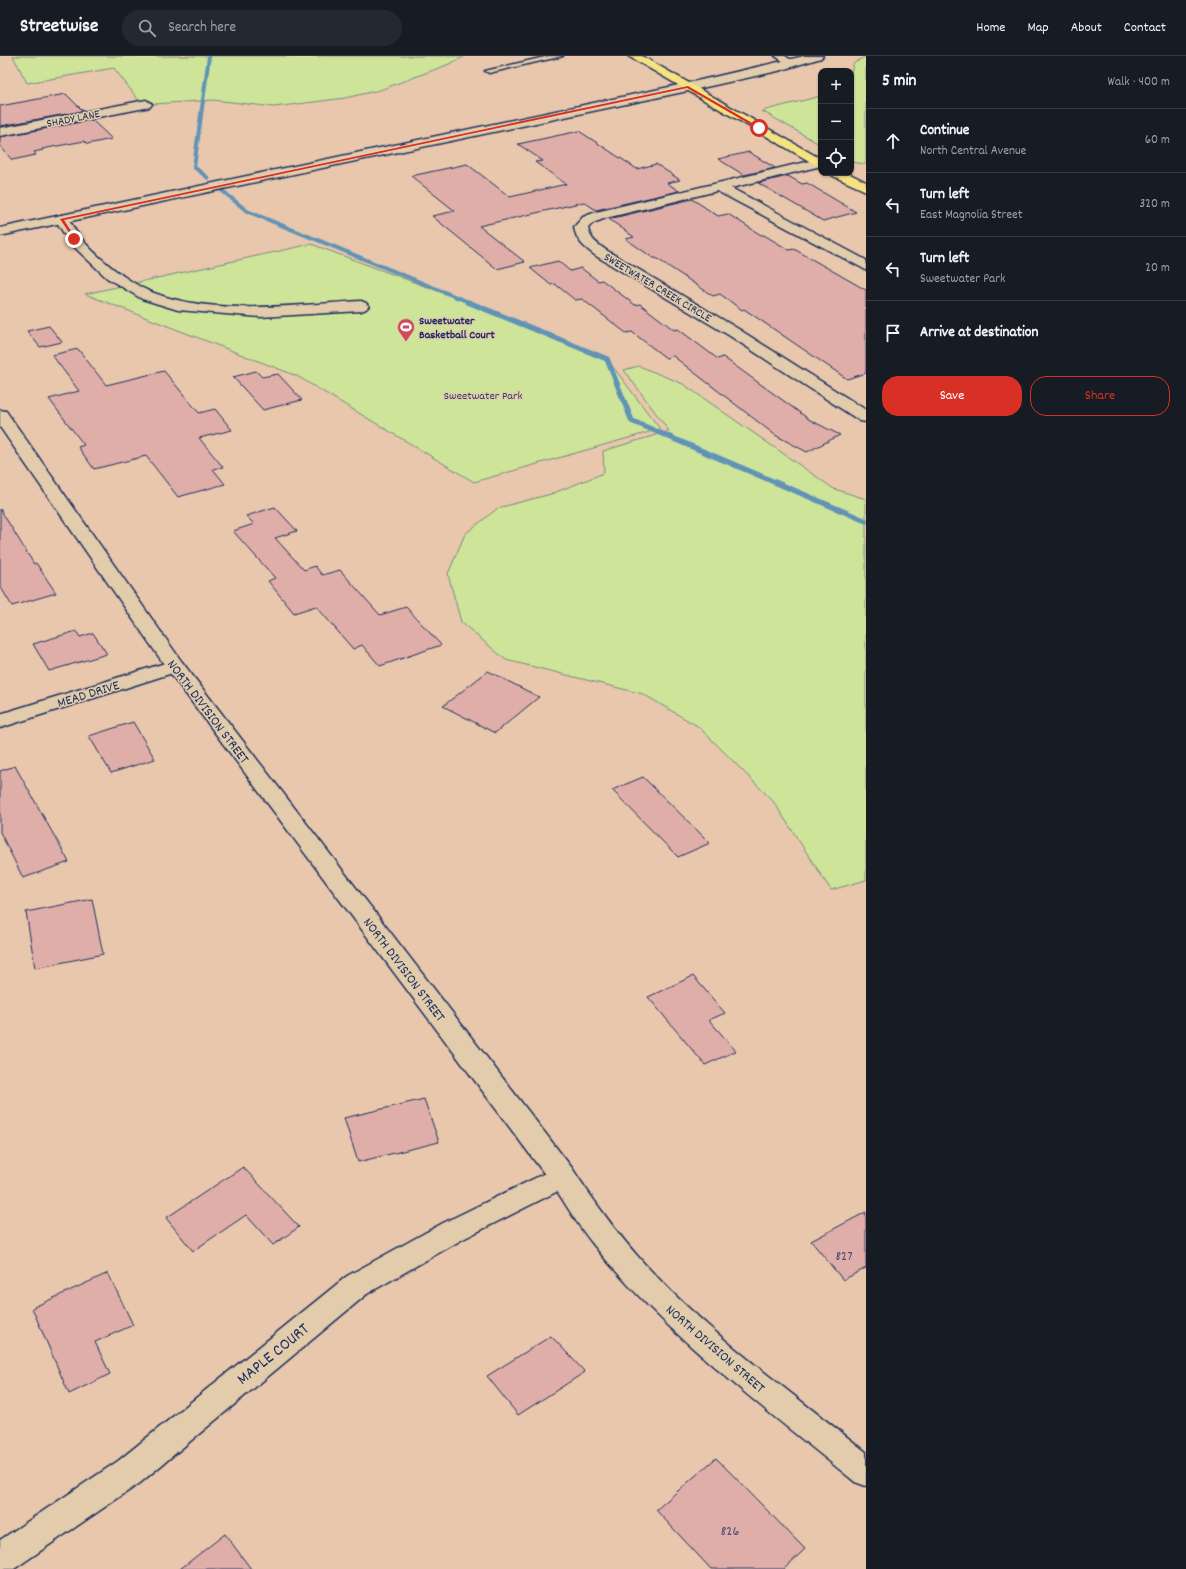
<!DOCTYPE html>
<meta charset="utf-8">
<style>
:root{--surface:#171b24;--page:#242831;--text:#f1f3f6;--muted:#9ea1a6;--line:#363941;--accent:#d93025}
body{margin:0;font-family:Dekko,sans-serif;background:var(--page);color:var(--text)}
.controls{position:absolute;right:12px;top:12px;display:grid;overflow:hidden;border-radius:8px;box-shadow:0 1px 3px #0004}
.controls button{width:36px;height:36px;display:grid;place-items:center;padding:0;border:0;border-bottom:1px solid var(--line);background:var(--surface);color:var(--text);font:20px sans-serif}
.stop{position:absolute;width:12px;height:12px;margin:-9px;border:3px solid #d93025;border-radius:50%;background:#fff}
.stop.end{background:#d93025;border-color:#fff;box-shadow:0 1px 4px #0008}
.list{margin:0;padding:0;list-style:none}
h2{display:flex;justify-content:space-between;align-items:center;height:52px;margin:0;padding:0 16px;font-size:17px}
h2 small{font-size:13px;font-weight:400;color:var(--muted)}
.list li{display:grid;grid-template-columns:26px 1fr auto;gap:12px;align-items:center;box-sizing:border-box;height:64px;padding:0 16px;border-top:1px solid var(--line)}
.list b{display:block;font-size:15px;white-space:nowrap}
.list p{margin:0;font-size:13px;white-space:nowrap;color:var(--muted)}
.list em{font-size:13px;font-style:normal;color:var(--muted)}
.actions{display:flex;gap:8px;padding:12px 16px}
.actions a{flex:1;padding:9px 0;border:1px solid var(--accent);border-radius:16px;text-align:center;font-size:14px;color:var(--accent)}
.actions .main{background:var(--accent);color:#fff}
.icon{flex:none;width:22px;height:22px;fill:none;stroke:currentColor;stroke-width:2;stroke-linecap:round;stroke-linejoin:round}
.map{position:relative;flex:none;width:866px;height:1513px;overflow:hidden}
header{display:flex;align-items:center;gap:24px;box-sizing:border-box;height:56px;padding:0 20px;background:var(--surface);border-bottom:1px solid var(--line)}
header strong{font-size:19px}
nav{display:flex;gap:22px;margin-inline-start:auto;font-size:14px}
.search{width:280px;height:36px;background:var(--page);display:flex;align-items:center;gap:10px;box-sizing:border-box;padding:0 14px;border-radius:22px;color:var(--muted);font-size:15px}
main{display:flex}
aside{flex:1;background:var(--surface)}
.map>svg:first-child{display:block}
.green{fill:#cee499;stroke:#748a7c}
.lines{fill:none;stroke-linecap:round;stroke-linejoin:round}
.stream-far1{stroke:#6093b6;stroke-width:4}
.stream{stroke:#6093b6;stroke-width:5.5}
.building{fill:#e0aea9;stroke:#1b2f5e}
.lane-casing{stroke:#1b2f5e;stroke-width:3}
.street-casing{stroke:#1b2f5e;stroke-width:3}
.secondary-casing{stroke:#1b2f5e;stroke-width:3}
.primary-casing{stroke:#1b2f5e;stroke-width:3}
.lane{fill:#e2ccab;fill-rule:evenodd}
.street{fill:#e2ccab;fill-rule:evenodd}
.secondary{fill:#e2ccab;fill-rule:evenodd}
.primary{fill:#f7e281;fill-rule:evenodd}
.route{fill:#d93025}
.labels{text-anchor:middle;stroke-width:3;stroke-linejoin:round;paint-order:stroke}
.far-street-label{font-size:12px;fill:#1b2f5e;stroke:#e2ccab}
.far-poi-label{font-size:12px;font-weight:bold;fill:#1b2f5e;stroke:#e2ccab;text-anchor:start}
.far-park-label{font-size:12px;fill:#2d4164;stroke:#e2ccab}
.street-label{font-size:14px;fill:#1b2f5e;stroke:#e2ccab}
.near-number-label{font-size:14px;fill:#4c4f71}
.near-street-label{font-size:17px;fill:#1b2f5e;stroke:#e2ccab}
</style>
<header>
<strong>Streetwise</strong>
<div class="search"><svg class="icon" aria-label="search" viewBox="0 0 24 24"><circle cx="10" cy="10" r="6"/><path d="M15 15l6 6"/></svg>Search here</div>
<nav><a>Home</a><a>Map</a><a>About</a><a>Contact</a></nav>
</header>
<main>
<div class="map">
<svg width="866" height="1513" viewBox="0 0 866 1513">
<rect width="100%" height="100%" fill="#e8c7ad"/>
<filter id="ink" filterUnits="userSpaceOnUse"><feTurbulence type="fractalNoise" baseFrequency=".025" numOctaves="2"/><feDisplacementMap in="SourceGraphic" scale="8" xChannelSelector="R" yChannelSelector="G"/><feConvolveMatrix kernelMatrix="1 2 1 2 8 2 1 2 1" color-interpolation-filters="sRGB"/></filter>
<g filter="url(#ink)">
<path class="green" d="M13 0H465L447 9 380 34 345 42 274 51 214 44 154 48 150 44 140 46 114 12 27 27Z
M866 0V108L851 106V18L853 8Z
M821 40V89L762 55Z
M311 188 478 250 607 303 660 373 474 426 297 320 85 238Z
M639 310 683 328 834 433 866 443V824L831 834 773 745 699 671 643 638 506 604 461 566 448 518 465 478 498 452 551 438 604 417 603 395 669 375 624 314Z"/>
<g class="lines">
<path class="stream-far1" d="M208 122 194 111 209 0
M214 128 247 155 471 247"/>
<path class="stream" d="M468 246 607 303 632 365 866 465"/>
</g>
<path class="building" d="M66 38 83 55 0 70V50Z
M92 64 112 83 87 88 84 85 42 93 43 94 34 96 36 99 12 104 0 90V81Z
M579 75 637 113 656 108 680 124 667 127 679 135 596 154 584 146 479 170 525 206 497 213 432 160 455 155 411 120 467 108 510 141 566 128 535 106 543 105 518 88Z
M749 96 775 112 744 119 718 103Z
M788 120 802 128 807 127 856 156 823 165 758 127Z
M692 143 718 160 728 158 761 179H764L789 194 794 193 866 234V317L847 323 744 253 742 254 720 238 713 240 656 202H653L626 183 634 181 609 163Z
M558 205 570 215 581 212 598 225 602 224 635 249 640 248 674 274 678 273 718 303 723 301 810 364 840 379 807 396 775 379 673 300 666 302 632 276 626 277 582 243 575 244 555 228 551 229 530 212Z
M49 270 62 286 40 291 27 275Z
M78 293 106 329 164 315 199 357 215 353 232 374 199 382 223 411 213 413 225 428 178 441 146 400 94 413 78 391 84 389 49 343 79 335 52 299Z
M256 315 262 321 278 318 302 344 263 354 233 321Z
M275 451 297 475 275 482 304 514 315 510 322 519 340 514 380 559 406 551 441 589 380 610 362 589 353 593 316 550 294 557 268 525 275 522 233 475 254 468 246 460Z
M0 453 34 508 36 507 56 537 12 550 0 530Z
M76 575 80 581 93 577 107 598 49 615 33 588Z
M488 615 539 641 495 677 443 650Z
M133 666 155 703 111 717 89 680Z
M15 710 69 806 23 822 0 776V715Z
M643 721 710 787 678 801 612 734Z
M92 843 103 898 35 912 26 856Z
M693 920 725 957 709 964 736 995 705 1009 648 941Z
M424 1043 439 1086 358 1106 344 1062Z
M243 1111 299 1171 273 1189 246 1159 193 1195 166 1162Z
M866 1156V1212L843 1224 811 1185Z
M108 1217 133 1269 95 1286 110 1318 69 1338 32 1252Z
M551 1280 585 1316 518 1359 487 1320Z
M716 1402 805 1493 784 1513H711L656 1454Z
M225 1478 251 1513H180Z"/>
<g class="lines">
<g class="lane-casing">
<path id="lane" d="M549 0H563L489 17 485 15Z
M775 0H785L796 7 789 9Z"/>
</g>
<g class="street-casing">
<path id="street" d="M146 44 152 48 150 51 0 80V72Z
M818 103 821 104V110L731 132 866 204V214L717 135 606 162 593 167 588 172C590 183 597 188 606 194L740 274 866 354V366L860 365 730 280 596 200C585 192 576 185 574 171L583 161 596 156Z
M62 159 67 160C71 167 75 175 80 181 95 200 131 229 154 237 214 260 297 249 361 245L366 247 369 250 366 253 361 255 260 261 178 254 142 243 107 222 69 186 55 163 57 160Z
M175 604 182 606 185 610 182 614 0 672V658Z
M562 1109 572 1112 576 1120 572 1128 463 1183 367 1238 140 1427 14 1513H0V1484L118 1405 347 1220 443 1167Z"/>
</g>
<g class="secondary-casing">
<path id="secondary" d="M804 0H823L821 2 778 15 688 35 0 180V172L688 27Z
M0 354 6 355 182 606 572 1112C597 1150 623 1186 655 1219 718 1285 795 1339 866 1396V1430L855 1426C764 1351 667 1281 593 1188 578 1170 566 1148 552 1128L168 614 0 371Z"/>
</g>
<g class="primary-casing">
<path id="primary" d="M628 0H642L821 103V112Z
M831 117H848L866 126V135L833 120Z"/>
</g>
<use href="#lane" class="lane"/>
<use href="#street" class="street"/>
<use href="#secondary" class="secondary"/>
<use href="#primary" class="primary"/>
</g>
</g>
<path class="route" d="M688 30 761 72 758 73 687 32 64 164 76 183 74 184 60 163Z"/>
<defs>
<g id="stadium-pin" transform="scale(0.9)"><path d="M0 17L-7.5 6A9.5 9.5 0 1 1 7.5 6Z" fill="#d1495b" stroke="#e2ccab"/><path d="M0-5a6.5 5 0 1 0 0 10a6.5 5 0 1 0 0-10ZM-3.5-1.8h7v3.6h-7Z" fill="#fff"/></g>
</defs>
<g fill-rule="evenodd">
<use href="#stadium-pin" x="406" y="271"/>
</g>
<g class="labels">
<g class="far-street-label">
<text transform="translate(73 62) rotate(-11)" y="4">SHADY LANE</text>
<text transform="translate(658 231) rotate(31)" y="4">SWEETWATER CREEK CIRCLE</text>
</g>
<g class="far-poi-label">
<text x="419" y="268">Sweetwater<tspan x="419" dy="14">Basketball Court</tspan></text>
</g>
<g class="far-park-label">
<text x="483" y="343">Sweetwater Park</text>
</g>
<g class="street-label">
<text transform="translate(88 637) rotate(-17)" y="5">MEAD DRIVE</text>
<text transform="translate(209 655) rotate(53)" y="5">NORTH DIVISION STREET</text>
<text transform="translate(405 913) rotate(53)" y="5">NORTH DIVISION STREET</text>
<text transform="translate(716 1292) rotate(41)" y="5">NORTH DIVISION STREET</text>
</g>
<g class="near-number-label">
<text x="844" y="1204">827</text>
<text x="730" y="1479">826</text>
</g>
<g class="near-street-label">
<text transform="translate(272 1297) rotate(-39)" y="6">MAPLE COURT</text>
</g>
</g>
</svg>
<div class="controls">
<button>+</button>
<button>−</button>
<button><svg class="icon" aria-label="locate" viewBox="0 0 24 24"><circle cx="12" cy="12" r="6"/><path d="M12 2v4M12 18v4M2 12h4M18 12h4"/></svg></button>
</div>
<div class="stop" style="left:759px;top:72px"></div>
<div class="stop end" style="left:74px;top:183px"></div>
</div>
<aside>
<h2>5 min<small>Walk · 400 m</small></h2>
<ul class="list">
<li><svg class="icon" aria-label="ahead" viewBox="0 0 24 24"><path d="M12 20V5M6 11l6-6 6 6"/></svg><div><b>Continue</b><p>North Central Avenue</p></div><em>60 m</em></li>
<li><svg class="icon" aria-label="left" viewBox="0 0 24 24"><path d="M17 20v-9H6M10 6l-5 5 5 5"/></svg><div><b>Turn left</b><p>East Magnolia Street</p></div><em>320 m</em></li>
<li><svg class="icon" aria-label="left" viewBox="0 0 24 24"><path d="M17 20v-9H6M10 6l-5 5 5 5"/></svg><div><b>Turn left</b><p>Sweetwater Park</p></div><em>20 m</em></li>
<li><svg class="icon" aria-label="arrive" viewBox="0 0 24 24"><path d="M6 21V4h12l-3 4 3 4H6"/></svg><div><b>Arrive at destination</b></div></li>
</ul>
<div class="actions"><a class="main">Save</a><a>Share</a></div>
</aside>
</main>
